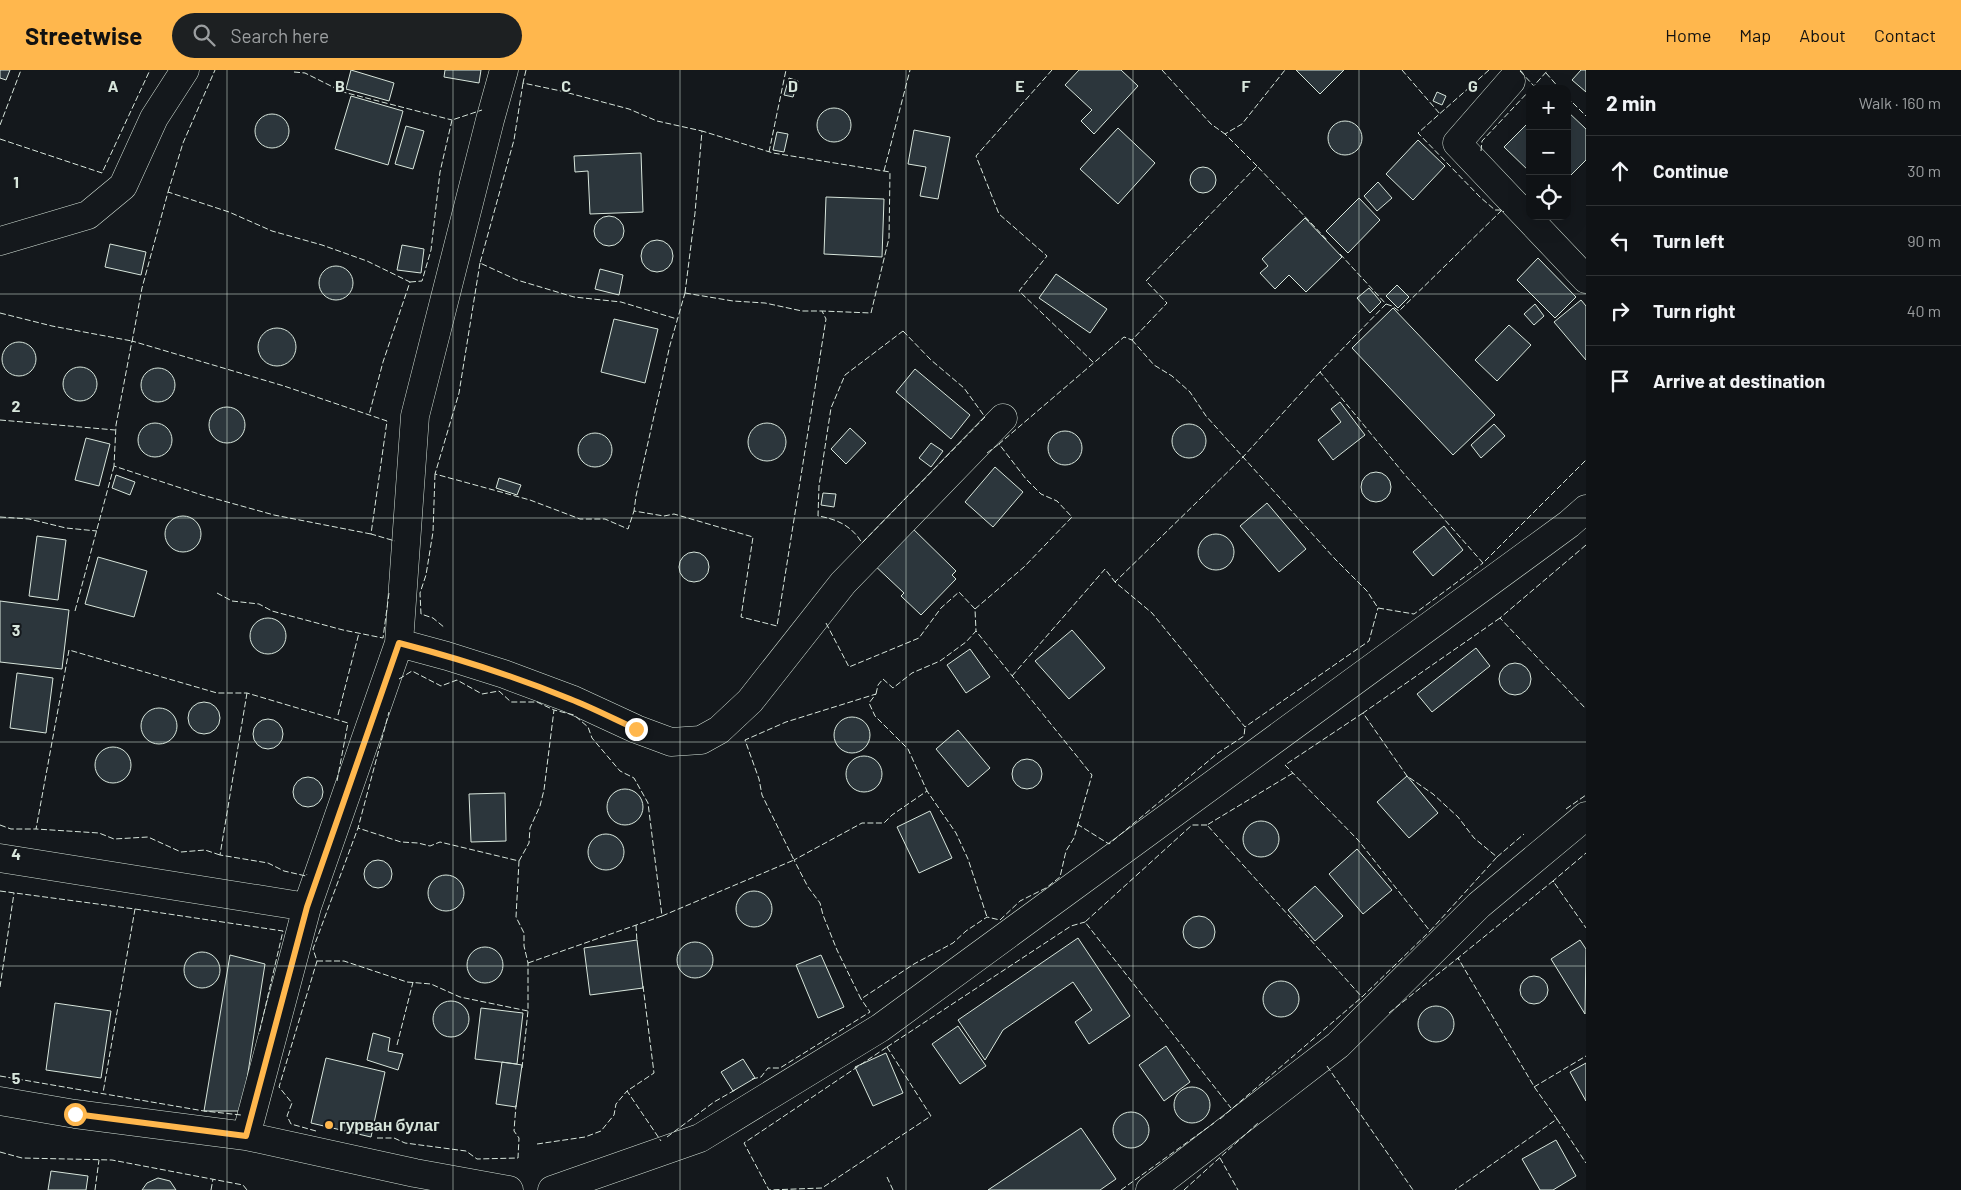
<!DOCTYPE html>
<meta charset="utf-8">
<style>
:root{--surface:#0f1215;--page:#1d2022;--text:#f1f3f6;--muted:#9b9ea0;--line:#2f3234;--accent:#ffb74d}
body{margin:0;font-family:Barlow,sans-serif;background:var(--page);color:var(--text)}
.controls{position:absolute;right:15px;top:15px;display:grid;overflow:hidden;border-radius:10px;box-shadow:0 5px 20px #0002}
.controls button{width:45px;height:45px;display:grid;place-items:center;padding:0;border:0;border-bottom:1px solid var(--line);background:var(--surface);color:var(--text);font:25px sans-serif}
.stop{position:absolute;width:15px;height:15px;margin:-11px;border:4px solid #ffb74d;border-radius:50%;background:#fff}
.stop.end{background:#ffb74d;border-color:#fff;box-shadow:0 1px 5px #0008}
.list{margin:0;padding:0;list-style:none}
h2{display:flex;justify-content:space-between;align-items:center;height:65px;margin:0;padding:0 20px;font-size:21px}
h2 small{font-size:16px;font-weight:400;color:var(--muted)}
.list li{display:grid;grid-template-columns:32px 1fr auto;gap:15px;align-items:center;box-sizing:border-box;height:70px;padding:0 20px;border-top:1px solid var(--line)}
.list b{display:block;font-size:19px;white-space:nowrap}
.list em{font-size:16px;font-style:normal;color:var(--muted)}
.icon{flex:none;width:28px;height:28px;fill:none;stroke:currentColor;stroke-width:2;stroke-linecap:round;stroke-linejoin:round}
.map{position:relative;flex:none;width:1586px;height:1120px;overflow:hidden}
header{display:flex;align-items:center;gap:30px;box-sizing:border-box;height:70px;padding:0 25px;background:var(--accent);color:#111}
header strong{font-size:24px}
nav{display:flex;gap:28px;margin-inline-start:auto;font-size:18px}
.search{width:350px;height:45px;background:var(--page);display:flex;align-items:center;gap:12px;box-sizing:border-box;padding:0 18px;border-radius:28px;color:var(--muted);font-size:19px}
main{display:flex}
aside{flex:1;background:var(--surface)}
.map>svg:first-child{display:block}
.building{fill:#2c363c;stroke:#d8e6dc}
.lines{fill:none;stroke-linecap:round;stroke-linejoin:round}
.minor-casing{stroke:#d8e6dc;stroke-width:29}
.minor{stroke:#14181c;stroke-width:28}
.fence{stroke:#d8e6dc;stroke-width:1;stroke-dasharray:6 2.5;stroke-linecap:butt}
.route{stroke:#ffb74d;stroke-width:6}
.grid{fill:none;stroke:#d8e6dc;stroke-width:1;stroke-opacity:0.55}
.poi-dot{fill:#ffb74d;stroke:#14181c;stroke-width:2}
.labels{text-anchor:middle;stroke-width:4;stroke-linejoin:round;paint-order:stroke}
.poi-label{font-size:16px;font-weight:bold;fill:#d8e6dc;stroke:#14181c;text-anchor:start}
.grid-label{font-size:16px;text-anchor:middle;font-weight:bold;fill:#d8e6dc;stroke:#14181c;stroke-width:4;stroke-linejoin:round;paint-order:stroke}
</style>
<header>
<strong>Streetwise</strong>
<div class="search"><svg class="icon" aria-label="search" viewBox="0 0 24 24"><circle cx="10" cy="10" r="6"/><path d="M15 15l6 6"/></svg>Search here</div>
<nav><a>Home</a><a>Map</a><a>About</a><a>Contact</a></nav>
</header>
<main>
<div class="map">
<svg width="1586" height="1120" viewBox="0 0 1586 1120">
<rect width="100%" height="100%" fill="#14181c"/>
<path class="building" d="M0 0H10L6 10 0 8Z
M351 0 394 13 389 31 346 19Z
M445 0H481L479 13 444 7Z
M1079 0H1121L1138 16 1094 64 1081 51 1092 40 1065 15Z
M1296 0H1344L1320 24Z
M1581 0H1586V22L1572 10Z
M789 8 798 11 793 27 784 25Z
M1437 22 1446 26 1442 35 1433 31Z
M351 26 403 41 388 95 335 79Z
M817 55a17 17 0 1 1 34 0a17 17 0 1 1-34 0Z
M1567 41 1586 59V90L1567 109Z
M255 61a17 17 0 1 1 34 0a17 17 0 1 1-34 0Z
M1530 51V102L1504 77Z
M1328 68a17 17 0 1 1 34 0a17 17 0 1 1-34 0Z
M406 56 424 61 413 99 395 94Z
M1118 58 1155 93 1118 134 1080 99Z
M914 60 950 67 938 129 920 126 926 97 908 94Z
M777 62 788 64 784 82 773 80Z
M1418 70 1445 96 1413 130 1386 104Z
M641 83 643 142 590 144 588 101 575 102 574 86Z
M1190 110a13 13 0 1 1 26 0a13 13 0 1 1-26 0Z
M1378 112 1392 128 1377 141 1364 126Z
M826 127 884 129 882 187 824 184Z
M1359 128 1380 150 1348 183 1326 161Z
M594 161a15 15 0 1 1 30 0a15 15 0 1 1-30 0Z
M1305 148 1342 187 1306 222 1289 205 1275 219 1260 203 1268 196 1262 189Z
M641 186a16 16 0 1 1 32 0a16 16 0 1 1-32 0Z
M110 174 146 182 141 205 105 197Z
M402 175 424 179 421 203 397 200Z
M1538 188 1576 227 1555 248 1517 210Z
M319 213a17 17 0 1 1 34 0a17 17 0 1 1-34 0Z
M600 199 623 205 619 225 595 219Z
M1056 204 1107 239 1090 263 1039 228Z
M1397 215 1409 227 1398 238 1386 226Z
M1369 218 1381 232 1370 243 1357 228Z
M1581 230 1586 236V290L1554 252Z
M1535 234 1544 246 1534 255 1524 244Z
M1393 238 1495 345 1453 385 1352 278Z
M614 249 658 259 645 313 601 302Z
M1509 255 1531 275 1497 311 1475 290Z
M258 277a19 19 0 1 1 38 0a19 19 0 1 1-38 0Z
M2 289a17 17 0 1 1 34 0a17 17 0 1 1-34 0Z
M63 314a17 17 0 1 1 34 0a17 17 0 1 1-34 0Z
M141 315a17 17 0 1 1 34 0a17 17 0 1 1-34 0Z
M915 299 970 345 951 369 896 322Z
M1340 332 1365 365 1333 390 1318 370 1341 352 1331 339Z
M209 355a18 18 0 1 1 36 0a18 18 0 1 1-36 0Z
M748 372a19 19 0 1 1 38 0a19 19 0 1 1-38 0Z
M138 370a17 17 0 1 1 34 0a17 17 0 1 1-34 0Z
M1494 354 1505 366 1481 388 1471 375Z
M1172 371a17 17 0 1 1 34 0a17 17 0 1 1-34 0Z
M850 358 866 373 846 394 831 379Z
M1048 378a17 17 0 1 1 34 0a17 17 0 1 1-34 0Z
M578 380a17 17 0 1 1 34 0a17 17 0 1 1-34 0Z
M86 368 110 374 99 416 75 410Z
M931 373 943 381 931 397 919 388Z
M995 397 1023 422 993 457 965 432Z
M1361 417a15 15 0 1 1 30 0a15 15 0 1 1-30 0Z
M116 405 135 412 130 425 112 418Z
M499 408 521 415 517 425 496 418Z
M823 423 836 424 834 437 821 435Z
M1267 433 1306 479 1279 502 1240 456Z
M165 464a18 18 0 1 1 36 0a18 18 0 1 1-36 0Z
M908 454 956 501 952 505 956 509 921 545 901 526 904 523 871 492Z
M1444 456 1463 480 1433 506 1413 482Z
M1198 482a18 18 0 1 1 36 0a18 18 0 1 1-36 0Z
M37 466 66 470 58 530 29 526Z
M679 497a15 15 0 1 1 30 0a15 15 0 1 1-30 0Z
M98 487 147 501 134 547 85 534Z
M0 531 69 540 62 599 0 592Z
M250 566a18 18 0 1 1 36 0a18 18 0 1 1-36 0Z
M1072 560 1105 598 1069 629 1035 591Z
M1476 578 1490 596 1432 642 1417 624Z
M970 579 990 607 966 623 947 595Z
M1499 609a16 16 0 1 1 32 0a16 16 0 1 1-32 0Z
M17 603 53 608 46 663 10 658Z
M188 648a16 16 0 1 1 32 0a16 16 0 1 1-32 0Z
M141 656a18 18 0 1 1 36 0a18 18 0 1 1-36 0Z
M834 665a18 18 0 1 1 36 0a18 18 0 1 1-36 0Z
M253 664a15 15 0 1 1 30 0a15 15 0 1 1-30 0Z
M958 660 990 698 968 717 936 679Z
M95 695a18 18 0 1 1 36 0a18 18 0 1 1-36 0Z
M846 704a18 18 0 1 1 36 0a18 18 0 1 1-36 0Z
M1012 704a15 15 0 1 1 30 0a15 15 0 1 1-30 0Z
M1407 706 1438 743 1409 768 1377 732Z
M293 722a15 15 0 1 1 30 0a15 15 0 1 1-30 0Z
M607 737a18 18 0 1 1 36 0a18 18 0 1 1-36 0Z
M505 723 506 771 471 772 469 724Z
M930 741 952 788 919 803 897 757Z
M1243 769a18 18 0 1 1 36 0a18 18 0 1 1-36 0Z
M588 782a18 18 0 1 1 36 0a18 18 0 1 1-36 0Z
M1357 779 1392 820 1363 844 1329 804Z
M364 804a14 14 0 1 1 28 0a14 14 0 1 1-28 0Z
M428 823a18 18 0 1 1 36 0a18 18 0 1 1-36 0Z
M1315 816 1343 846 1315 871 1288 840Z
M736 839a18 18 0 1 1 36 0a18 18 0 1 1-36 0Z
M1183 862a16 16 0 1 1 32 0a16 16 0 1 1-32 0Z
M1078 868 1130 946 1089 974 1075 952 1092 940 1073 912 1003 960 985 990 958 950Z
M637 870 643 918 590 925 584 878Z
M1580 870 1586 879 1585 944 1551 889Z
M677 890a18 18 0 1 1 36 0a18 18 0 1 1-36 0Z
M467 895a18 18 0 1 1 36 0a18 18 0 1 1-36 0Z
M184 900a18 18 0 1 1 36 0a18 18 0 1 1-36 0Z
M230 885 265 894 242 1041H204Z
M821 885 844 937 818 948 796 895Z
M1520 920a14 14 0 1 1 28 0a14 14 0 1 1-28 0Z
M1263 929a18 18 0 1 1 36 0a18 18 0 1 1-36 0Z
M433 949a18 18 0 1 1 36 0a18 18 0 1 1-36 0Z
M55 933 111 941 101 1008 46 1000Z
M1418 954a18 18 0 1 1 36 0a18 18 0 1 1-36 0Z
M481 938 523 943 517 994 475 989Z
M958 956 986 996 960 1014 932 974Z
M373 963 390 968 388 981 403 984 398 1000 367 990Z
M1166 976 1190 1012 1164 1031 1139 995Z
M886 983 903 1023 873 1036 855 997Z
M326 988 385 1002 371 1067 311 1053Z
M743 989 755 1008 733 1021 721 1002Z
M502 992 522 995 516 1037 496 1034Z
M1586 993V1031L1570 1002Z
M1174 1035a18 18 0 1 1 36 0a18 18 0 1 1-36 0Z
M1113 1060a18 18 0 1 1 36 0a18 18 0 1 1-36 0Z
M1081 1058 1116 1109 1100 1120H988Z
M1556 1070 1576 1106 1553 1120H1540L1522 1089Z
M51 1101 88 1106 86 1120H48Z
M158 1108 170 1111 176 1120H142L147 1113Z"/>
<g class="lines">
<g class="minor-casing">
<path id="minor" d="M1511 11 1457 73 1586 209
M0 171 88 145 123 116 154 48 185 0
M399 573 447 586 504 604 571 629 636 659 671 672 701 670 719 660 750 631 843 513 1003 348
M0 788 307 837
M0 1031 75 1044 246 1066 415 1103 509 1120
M246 1066 307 837 399 573 415 346 490 50 504 0
M552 1120 700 1068 880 958 1569 454 1586 439
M1150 1120 1338 975 1479 835 1586 746"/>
</g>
<use href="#minor" class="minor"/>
<path class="fence" d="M526 0 523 13 561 21 629 39 657 51 702 61
M1052 0 976 86 999 144 1047 186 1019 221 1094 293
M1162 0 1211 54 1225 64
M1402 0 1440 44
M1489 0 1418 63 1480 127 1495 140H1502L1504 142
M1520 1 1534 16
M294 2 305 3 343 22 452 50
M1546 3 1560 19
M523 13 514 70 480 193 517 210 574 227 621 232 677 249
M1531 19 1548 0
M1567 27 1586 46
M0 55 21 0
M0 69 102 103 150 0
M1481 81 1482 71 1530 20
M769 82 786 0
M1257 96 1225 64 1242 54 1285 0
M884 101 910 0
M168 122 183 73 215 0
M1340 184 1386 234 1320 302 1405 405 1483 493 1586 390
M480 193 459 323 435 404 530 430 580 449H605L628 459 634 441
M410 212 422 211 431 180 440 102 452 50 482 40
M685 223 733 231 765 233 802 241H822L826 249 777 556 741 547 753 467 674 444 664 446 634 441 636 426 670 275Z
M685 223 695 143 702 61 773 83 890 102 889 168 871 243 822 241
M1386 234 1392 236 1399 241 1502 140
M0 243 52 256 132 271
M903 261 931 290 964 318 985 347 862 473C852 456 837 449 818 446L819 416 831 338 845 305Z
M1132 270 1154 295 1172 306 1190 322 1206 346 1335 489 1367 521 1378 538 1414 544 1483 493
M132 272 142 218 168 122 229 142 272 161 322 175 367 191 410 212 383 292 369 345
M1320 302 1243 387 1115 512 1152 543 1245 657 1369 571 1378 538
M0 350 115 360
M987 383 999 374
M435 404 433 462 426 505 420 523 421 544 433 548 445 558
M0 447 29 449 66 458 97 461
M371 464 274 445 202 425 114 396 116 355 132 271 284 316 387 351 371 464 395 471
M1586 475 1500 548 1586 639
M217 523 232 531 259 534 272 541 343 560 383 568 389 523
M975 539 1024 497 1072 447 1057 431 1041 424 1026 409 999 374 1124 267 1132 270 1167 233 1146 211 1257 96 1328 171
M75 541 114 396
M1500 548 1363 643 1407 706 1433 724 1458 747 1474 768 1497 787 1524 764
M826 553 849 597 919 568 941 538 959 522 975 539 976 561
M1012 606 1105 499 1115 512
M399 609 412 601 441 616 457 610 482 624 499 621 511 632H537L554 640 544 720 540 736 530 758 529 773 519 791
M247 623 220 785 268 793 284 801 306 806 307 804
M876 624 878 615 883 609 893 618 912 603 940 591 966 572 976 561 1092 705 1074 768 1066 781 1060 807 1046 818 1020 831 1000 850 987 847 966 861 953 873 914 894 861 929 837 880 823 845 820 833 808 817 794 790 862 753H884L892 745 927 721 956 763 968 789 987 847
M1363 643 1285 695 1358 770 1430 861 1497 787
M338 645 359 563
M1293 703 1207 755 1362 927 1430 861
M1566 739 1586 725
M1077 754 1109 774 1218 683 1244 666 1245 657
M0 755 11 759H36
M1207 755H1192L1085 852 1231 1038
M220 785 205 780 181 782 148 767 114 769 99 763 36 759 69 580 217 623H247L348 653 337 711
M1554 812 1553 811 1586 783
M0 821 135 839 103 1023
M135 839 283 861 259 964
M662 846 794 790 762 725 759 709 745 670 786 652 876 624 869 633 875 646 908 679 927 721
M636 855 637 872
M1459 890 1458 888 1553 811 1586 858
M317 891H344L407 912 431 914 460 927 528 941V893L524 876V863L516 847 519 791 440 772 430 776 418 773 401 772 358 758
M528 893 662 846 648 733 634 708 620 701 592 668 588 657 574 645 554 640
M643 916 654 1003 627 1021 661 1071
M0 917 14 823
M1389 943 1458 888 1535 1018 1557 1049 1455 1120
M397 975 413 912
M887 977 931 1046 822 1118 769 1120 744 1073Z
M887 977 1071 856 1085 852
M1327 996 1413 1120
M522 998 528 941
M0 1006 204 1041 241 1045
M752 1009 761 1007 768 998H780L870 942 861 929
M1534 1017 1586 986
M1220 1049 1362 927
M1557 1049 1586 1093
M316 1061 291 1054 287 1046 292 1033 279 1017 317 891 313 879 358 758 389 642
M667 1067 714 1032 735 1020
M377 1068H394L405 1073 466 1081 477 1089 518 1088 519 1068 514 1061 516 1035
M537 1074 585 1067 601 1061 614 1045 616 1034 627 1021
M0 1082 22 1088 112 1090 243 1115 247 1120
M1220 1088 1238 1120
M887 1107 893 1120
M95 1120 99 1090
M211 1120 213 1109
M1121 1120 1214 1053
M1184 1120 1258 1053"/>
</g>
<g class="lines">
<path class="route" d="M75 1044 246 1066 307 837 399 573C457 588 514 606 570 629 593 638 614 649 636 659"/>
</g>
<path class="grid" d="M227 0V1120M453 0V1120M680 0V1120M906 0V1120M1133 0V1120M1359 0V1120M0 224H1586M0 448H1586M0 672H1586M0 896H1586"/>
<circle class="poi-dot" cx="329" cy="1055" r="5"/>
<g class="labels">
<g class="poi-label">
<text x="339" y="1061">гурван булаг</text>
</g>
</g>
<g class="grid-label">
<text x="113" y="22">A</text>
<text x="340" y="22">B</text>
<text x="566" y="22">C</text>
<text x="793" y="22">D</text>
<text x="1020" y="22">E</text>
<text x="1246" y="22">F</text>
<text x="1473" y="22">G</text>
<text x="16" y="118">1</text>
<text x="16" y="342">2</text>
<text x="16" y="566">3</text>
<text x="16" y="790">4</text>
<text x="16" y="1014">5</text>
</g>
</svg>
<div class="controls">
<button>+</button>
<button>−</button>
<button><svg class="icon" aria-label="locate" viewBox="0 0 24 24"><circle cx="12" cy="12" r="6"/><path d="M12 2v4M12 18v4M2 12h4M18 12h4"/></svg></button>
</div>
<div class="stop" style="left:75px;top:1044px"></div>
<div class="stop end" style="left:636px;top:659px"></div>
</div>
<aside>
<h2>2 min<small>Walk · 160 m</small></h2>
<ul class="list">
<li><svg class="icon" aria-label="ahead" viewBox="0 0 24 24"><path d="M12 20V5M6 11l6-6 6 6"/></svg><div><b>Continue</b></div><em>30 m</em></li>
<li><svg class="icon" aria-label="left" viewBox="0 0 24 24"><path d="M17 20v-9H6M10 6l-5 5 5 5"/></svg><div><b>Turn left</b></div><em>90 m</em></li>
<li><svg class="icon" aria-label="right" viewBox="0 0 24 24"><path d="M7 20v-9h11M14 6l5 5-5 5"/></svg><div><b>Turn right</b></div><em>40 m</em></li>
<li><svg class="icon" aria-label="arrive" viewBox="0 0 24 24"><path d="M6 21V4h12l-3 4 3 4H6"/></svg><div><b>Arrive at destination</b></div></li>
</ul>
</aside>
</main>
